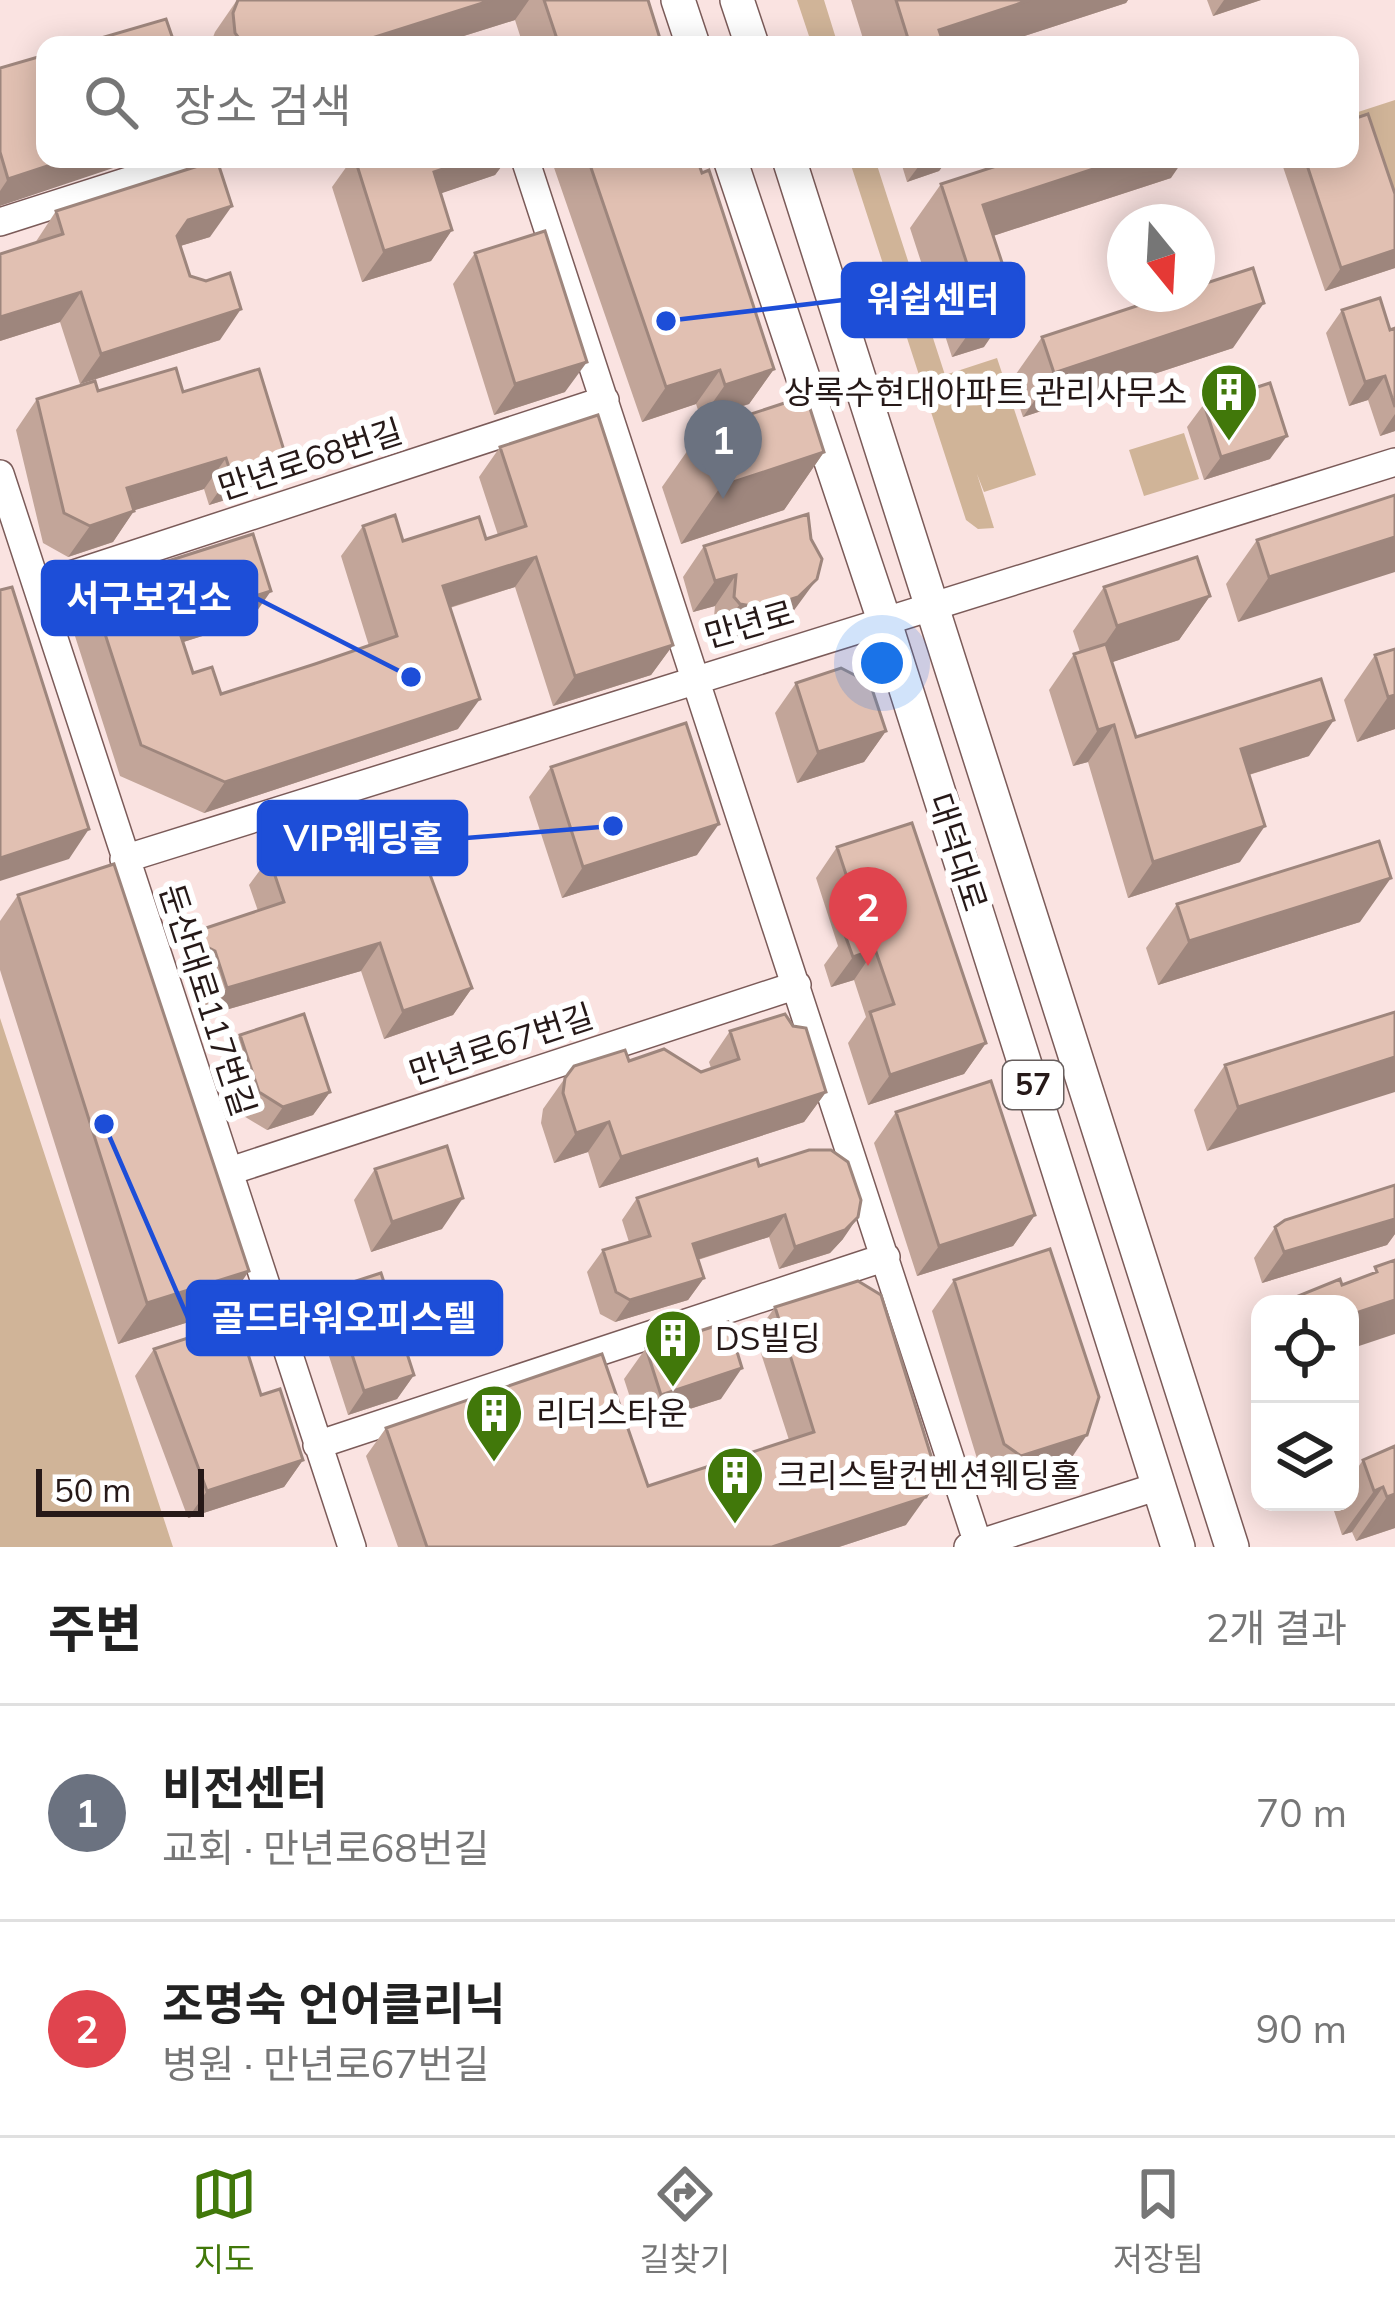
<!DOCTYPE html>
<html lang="ko">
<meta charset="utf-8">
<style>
:root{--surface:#fff;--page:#f6f6f6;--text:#222;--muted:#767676;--line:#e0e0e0;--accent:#41780a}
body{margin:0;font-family:Mulish,"Noto Sans KR",sans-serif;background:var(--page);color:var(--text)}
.controls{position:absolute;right:36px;bottom:36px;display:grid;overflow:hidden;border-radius:24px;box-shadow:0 6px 30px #0003}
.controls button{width:108px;height:108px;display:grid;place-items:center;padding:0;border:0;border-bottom:3px solid var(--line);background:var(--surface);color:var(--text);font:60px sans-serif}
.compass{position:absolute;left:1107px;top:204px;width:108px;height:108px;border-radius:50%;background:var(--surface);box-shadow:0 6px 30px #0003;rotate:162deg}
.scale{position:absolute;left:36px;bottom:30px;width:168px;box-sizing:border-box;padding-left:12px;border:6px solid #261918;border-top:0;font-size:33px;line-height:42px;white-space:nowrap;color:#261918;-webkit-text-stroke:9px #fff;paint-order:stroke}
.you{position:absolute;left:882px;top:663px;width:42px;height:42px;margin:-30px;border:9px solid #fff;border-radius:50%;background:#1a73e8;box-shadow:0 0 0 18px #1a73e833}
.badge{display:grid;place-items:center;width:78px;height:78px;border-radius:50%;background:var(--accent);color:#fff;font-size:39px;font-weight:700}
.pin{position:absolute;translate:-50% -99px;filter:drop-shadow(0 3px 6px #0008)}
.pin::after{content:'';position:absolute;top:63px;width:42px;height:36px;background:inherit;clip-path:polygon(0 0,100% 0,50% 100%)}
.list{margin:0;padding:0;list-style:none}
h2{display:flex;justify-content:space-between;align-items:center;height:156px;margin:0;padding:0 48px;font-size:51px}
h2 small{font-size:39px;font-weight:400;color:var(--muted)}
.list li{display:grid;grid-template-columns:78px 1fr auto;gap:36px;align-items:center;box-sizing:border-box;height:216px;padding:0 48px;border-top:3px solid var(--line)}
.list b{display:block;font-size:45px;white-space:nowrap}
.list p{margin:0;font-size:39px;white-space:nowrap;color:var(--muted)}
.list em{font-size:39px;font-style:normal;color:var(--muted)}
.icon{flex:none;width:66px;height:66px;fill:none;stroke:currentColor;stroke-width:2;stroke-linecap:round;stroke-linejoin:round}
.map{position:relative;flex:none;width:1395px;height:1547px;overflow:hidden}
.search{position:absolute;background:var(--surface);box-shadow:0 6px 30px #0003;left:36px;right:36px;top:36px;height:132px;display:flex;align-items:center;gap:30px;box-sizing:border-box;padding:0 42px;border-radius:24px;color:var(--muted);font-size:45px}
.sheet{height:588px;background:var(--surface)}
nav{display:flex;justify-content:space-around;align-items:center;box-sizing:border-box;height:168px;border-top:3px solid var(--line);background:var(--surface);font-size:33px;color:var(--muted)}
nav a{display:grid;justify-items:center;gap:6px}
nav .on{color:var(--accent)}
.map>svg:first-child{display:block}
.green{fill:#d0b498}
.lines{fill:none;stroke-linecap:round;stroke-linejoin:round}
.minor-casing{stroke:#7b5b59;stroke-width:30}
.major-casing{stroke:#7b5b59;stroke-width:36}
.minor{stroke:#fff;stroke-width:27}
.major{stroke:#fff;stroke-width:33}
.wall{fill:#c2a599}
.shaded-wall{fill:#9e867d}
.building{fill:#e1c0b2;stroke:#9e867d;stroke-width:3}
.labels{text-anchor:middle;stroke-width:12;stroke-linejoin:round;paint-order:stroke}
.shield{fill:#fff;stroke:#675e5d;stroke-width:3}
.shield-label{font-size:30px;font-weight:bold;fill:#261918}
.poi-label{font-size:33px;fill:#261918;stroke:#fff;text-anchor:start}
.street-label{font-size:33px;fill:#261918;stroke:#fff}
.leader{fill:none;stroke:#1d4ed8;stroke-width:4.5}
.callout-dot{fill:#1d4ed8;stroke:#fff;stroke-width:4.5}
.callout{fill:#1d4ed8;stroke:#1d4ed8;stroke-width:4.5}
.callout-label{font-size:36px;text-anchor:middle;font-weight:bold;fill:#fff}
</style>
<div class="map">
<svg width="1395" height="1547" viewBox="0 0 1395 1547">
<rect width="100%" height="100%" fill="#fae3e1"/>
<path class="green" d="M797 0H824L838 45H812Z
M1395 100V246L1352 114Z
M849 159H875L945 375 997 358 1036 475 984 492 977 474 994 528 978 529 966 520Z
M1184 433 1199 479 1144 496 1129 450Z
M0 1018 173 1547H0Z"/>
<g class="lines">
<g class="minor-casing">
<path id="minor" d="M525 159 978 1544
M0 222 197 159
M0 474 352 1547
M37 586 605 400
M124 859 1395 462
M227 1172 797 985
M317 1445 886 1257
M968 1547 1159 1486"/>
</g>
<g class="major-casing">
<path id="major" d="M678 0 693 45
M737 0 752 45
M730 159 885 623 1178 1547
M789 159 1232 1547"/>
</g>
<use href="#minor" class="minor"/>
<use href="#major" class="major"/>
</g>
<path class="wall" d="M237 0H648L662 45H523L515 20 435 45H210L215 32Z
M851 0H1128L1126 3 997 45H865Z
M1207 0H1261L1213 16Z
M0 68 45 159 0 206Z
M352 159H507L495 175 441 193 452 230 431 261 362 282 332 187Z
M551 159H697L774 369 749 404 701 419 696 404 642 422Z
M900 159H948L939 171 907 182Z
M1283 159H1350L1395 194V268L1325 291 1281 161Z
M1171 178 993 236 984 347 952 357 910 228 941 184Z
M56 211 210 237 180 246 190 276 220 340 80 384 60 322 0 341V254L35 243Z
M475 253 565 392 494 415 453 284Z
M1342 310 1390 330 1395 328V431L1380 436 1368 400 1349 406 1326 333Z
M1042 337 1233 348 1023 417 1011 381Z
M98 391 183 392 264 488 209 505 204 489 134 510 113 542 68 557 43 543 16 430 37 399Z
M1204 404 1270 459 1204 480 1187 427Z
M702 430 824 452 784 510 681 544 662 487Z
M500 447 673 645 651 675 553 706 515 587 450 608 458 729 204 813 120 776 74 633 80 612 102 582 250 621 183 642 193 673 221 694 369 646 341 556 363 526 403 541 486 539 498 535 479 477Z
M1395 495 1238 622 1226 584 1257 540Z
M704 546 795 609 777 628 742 639 718 635 713 627 715 606 693 612 683 577Z
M1104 587 1210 596 1179 640 1112 662 1136 737 1309 756 1249 775 1240 862 1128 898 1088 762 1073 766 1049 690 1074 654 1080 652 1073 631Z
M1395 649V729L1357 742 1344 700 1375 655Z
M796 683 886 731 864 762 797 783 775 713Z
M551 767 697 855 562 898 529 797Z
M837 847 986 1043 964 1074 868 1105 848 1043 866 1017 854 980 831 987 824 965 838 946 816 878Z
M269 858 472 988 453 1015 384 1039 361 971 208 1015 196 979 182 972 187 956 206 928 258 911 249 885Z
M18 895 221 1312 118 1344 0 970V921Z
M1177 904 1360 922 1158 985 1146 948Z
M1395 1012 1207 1151 1194 1110 1225 1065Z
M730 1031 826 1092 804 1122 599 1188 588 1152 554 1163 541 1123 543 1109 565 1078 629 1061 701 1072 711 1068 709 1062Z
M240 1035 330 1092 313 1115 267 1130 242 1115 223 1058Z
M896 1112 1035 1215 1013 1246 917 1276 874 1143Z
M759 1166 843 1239 830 1253 779 1269 769 1237 698 1260 704 1278 688 1300 615 1322 600 1314 587 1272 603 1250 629 1242 622 1220 637 1198Z
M375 1169 442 1229 371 1252 354 1200Z
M1395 1185V1234L1387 1245 1262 1283 1254 1258 1275 1227Z
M954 1280 1066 1466 1000 1487 982 1475 932 1311Z
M319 1293 414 1375 397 1399 348 1415 327 1350 315 1354 302 1317Z
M775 1307 906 1525 839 1547H398L366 1456 386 1428 648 1486 789 1440 755 1335Z
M646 1348 721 1399 639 1425 624 1379Z
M154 1349 247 1352 261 1395 303 1460 284 1487 188 1518 135 1376Z
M1395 1446V1528L1356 1541 1352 1532 1342 1535 1332 1505 1334 1502H1350V1479L1363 1460Z"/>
<path class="shaded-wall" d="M492 0H529L515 20 435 45H350Z
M1030 0H1128L1126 3 997 45H928L939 30Z
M1224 0H1261L1213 16Z
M69 159H140L0 206V191L8 179Z
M473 159H507L495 175 413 203 434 172Z
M924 159H948L939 171 907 182Z
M1124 159H1184L1171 178 962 246 983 205Z
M232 206 210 237 167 250 188 220Z
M452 230 431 261 362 282 384 251Z
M1395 250V268L1325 291 1341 268Z
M81 292 60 322 0 341V317Z
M1015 302 984 347 952 357 983 313Z
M1264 303 1233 348 1023 417 1054 373Z
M241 309 220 340 80 384 101 354Z
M587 362 565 392 494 415 515 384Z
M774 369 749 404 701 419 725 385Z
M720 370 696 404 642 422 666 387Z
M1385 376 1368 400 1349 406 1365 382Z
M1395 414V431L1380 436Z
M1287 436 1270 459 1204 480 1221 457Z
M824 452 784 510 681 544 721 486Z
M286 457 264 488 209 505 231 474Z
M226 458 204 489 106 519 127 488Z
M134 511 113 542 68 557 90 526Z
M1395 537V572L1238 622 1269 577Z
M536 557 515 587 422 616 443 586Z
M736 575 715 606 693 612 715 581Z
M817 579 795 609 777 628 742 639 718 635 740 604Z
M271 591 250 621 155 651 176 621Z
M1210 596 1179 640 1086 671 1117 626Z
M673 645 651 675 553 706 575 676Z
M1395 695V729L1357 742 1388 697Z
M480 699 458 729 204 813 225 782Z
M1334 720 1309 756 1215 785 1241 749Z
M1114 725 1088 762 1073 766 1098 730Z
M886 731 864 762 797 783 818 752Z
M719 824 697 855 562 898 583 867Z
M1265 826 1240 862 1128 898 1153 862Z
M89 829 69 859 0 881V858Z
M1391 878 1360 922 1158 985 1189 941Z
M380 943 361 971 208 1015 227 988Z
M875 949 854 980 831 987 853 957Z
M472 988 453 1015 384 1039 403 1011Z
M986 1043 964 1074 868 1105 890 1075Z
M1395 1057V1092L1207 1151 1238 1107Z
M330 1092 313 1115 267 1130 283 1107Z
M826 1092 804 1122 599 1188 621 1157Z
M609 1122 588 1152 554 1163 576 1133Z
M463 1198 442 1229 371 1252 392 1222Z
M785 1215 769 1237 677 1266 693 1244Z
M1035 1215 1013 1246 917 1276 939 1246Z
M858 1217 843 1239 830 1253 779 1269 795 1247Z
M1395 1219V1234L1387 1245 1262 1283 1284 1252Z
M249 1271 221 1312 118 1344 147 1303Z
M704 1278 688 1300 615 1322 630 1300Z
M1395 1300V1334L1350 1349V1315Z
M343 1327 327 1350 315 1354 331 1331Z
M261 1332 242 1360 243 1338Z
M742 1368 721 1399 639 1425 661 1395Z
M414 1375 397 1399 348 1415 364 1391Z
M1087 1435 1066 1466 1000 1487 1021 1456Z
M303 1460 284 1487 188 1518 207 1491Z
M1383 1487 1352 1532 1342 1535 1374 1491Z
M1395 1494V1528L1356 1541 1387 1497Z
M926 1497 906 1525 839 1547H772Z"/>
<path class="building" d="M238 0H492L350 45H244L235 33 233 13Z
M544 0H648L662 45H559Z
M896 0H1030L939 30 944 45H910Z
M166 19 175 45H77Z
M45 55V159H69L8 179 0 152V68Z
M1368 114 1395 194V250L1341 268 1305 159H1350V120Z
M355 159H473L434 172 452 230 384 251Z
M588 159H697L702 173 709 170 774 369 725 385 720 370 666 387Z
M1018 159H1124L983 205 1015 302 983 313 941 184Z
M217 160 232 206 188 220 177 236 190 276 206 281 230 273 241 309 101 354 81 292 0 317V254L63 234 56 211Z
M545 231 587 362 515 384 475 253Z
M1253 268 1264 303 1054 373 1042 337 1173 294H1197V286Z
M1380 298 1390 330 1395 328V407L1385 376 1365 382 1342 310Z
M176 368 183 392 259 369 286 457 231 474 226 458 127 488 134 511 90 526 64 513 37 399 95 381 98 391Z
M1270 383 1287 436 1221 457 1204 404Z
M806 396 824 452 721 486 702 430Z
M598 415 673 645 575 676 536 557 443 586 480 699 225 782 141 745 95 603 102 582 253 534 271 591 176 621 193 673 212 667 221 694 315 664 397 636 363 526 395 515 403 541 479 517 486 539 526 526 500 447Z
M1395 495V537L1269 577 1257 540Z
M808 514 811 539 822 559 817 579 798 597 764 608 740 604 734 597 736 575 715 581 704 546Z
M1197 557 1210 596 1117 626 1104 587Z
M12 587 89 829 0 858V590Z
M1106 644 1136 737 1321 679 1334 720 1241 749 1265 826 1153 862 1114 725 1098 730 1074 654Z
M1395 649V695L1388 697 1375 655Z
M841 668 870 683 886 731 818 752 796 683Z
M686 723 719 824 583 867 551 767Z
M405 807 472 988 403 1011 380 943 227 988 215 951 201 944 206 928 284 902 269 858Z
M912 823 986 1043 890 1075 870 1012 894 1004 875 949 853 957 845 935 864 929 837 847Z
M1379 841 1391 878 1189 941 1177 904Z
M114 864 249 1271 147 1303 18 895Z
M1395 1012V1057L1238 1107 1225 1065Z
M304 1014 330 1092 283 1107 259 1092 240 1035Z
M785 1014 793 1026 806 1028 826 1092 621 1157 609 1122 576 1133 563 1093 565 1078 574 1066 625 1050 629 1061 664 1049 701 1072 739 1059 730 1031Z
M991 1081 1035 1215 939 1246 896 1112Z
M447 1146 463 1198 392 1222 375 1169Z
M809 1150H831L848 1162 861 1200 858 1217 845 1230 795 1247 785 1215 693 1244 704 1278 630 1300 616 1292 603 1250 650 1236 637 1198 757 1159 759 1166Z
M1395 1185V1219L1284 1252 1275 1227 1285 1220Z
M1050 1249 1099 1397 1087 1435 1021 1456 1004 1444 954 1280Z
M1395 1260V1300L1350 1315V1304H1301L1298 1296 1340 1279 1342 1285 1377 1272 1375 1267Z
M381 1273 414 1375 364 1391 343 1327 331 1331 319 1293Z
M858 1281 881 1295 937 1475 926 1497 772 1547H427L386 1428 602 1354 648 1486 814 1432 775 1307Z
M256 1316 261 1332 243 1338 261 1395 280 1389 303 1460 207 1491 154 1349Z
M728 1322 742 1368 661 1395 646 1348Z
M1395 1446V1494L1387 1497 1383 1487 1374 1491 1363 1460Z"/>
<defs>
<g id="building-pin" transform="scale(3)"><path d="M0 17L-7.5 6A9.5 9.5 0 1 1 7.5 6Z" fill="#41780a" stroke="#fff"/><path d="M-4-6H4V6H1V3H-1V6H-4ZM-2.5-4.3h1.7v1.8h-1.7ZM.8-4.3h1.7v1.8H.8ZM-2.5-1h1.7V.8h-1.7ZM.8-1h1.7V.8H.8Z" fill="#fff"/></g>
</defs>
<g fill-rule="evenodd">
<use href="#building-pin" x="1229" y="392"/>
<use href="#building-pin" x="673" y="1338"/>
<use href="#building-pin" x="494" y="1413"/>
<use href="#building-pin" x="735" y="1475"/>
</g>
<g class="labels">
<rect class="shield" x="1003" y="1061" width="60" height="48" rx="9"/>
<g class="shield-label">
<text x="1033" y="1095">57</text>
</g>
<g class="poi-label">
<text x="1187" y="404" text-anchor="end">상록수현대아파트 관리사무소</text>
<text x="715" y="1350">DS빌딩</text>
<text x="536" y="1425">리더스타운</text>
<text x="777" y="1487">크리스탈컨벤션웨딩홀</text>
</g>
<g class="street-label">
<text transform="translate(310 459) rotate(-18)" y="12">만년로68번길</text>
<text transform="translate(749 624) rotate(-16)" y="12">만년로</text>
<text transform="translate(958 852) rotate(72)" y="12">대덕대로</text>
<text transform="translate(208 1000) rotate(72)" y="12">둔산대로117번길</text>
<text transform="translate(501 1044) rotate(-18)" y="12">만년로67번길</text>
</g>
</g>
<path class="leader" d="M666 321L843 300M411 677L256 598M613 826L466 838M104 1124L188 1318"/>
<g class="callout-dot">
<circle cx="666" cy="321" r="12"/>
<circle cx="411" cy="677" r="12"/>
<circle cx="613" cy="826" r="12"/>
<circle cx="104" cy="1124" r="12"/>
</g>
<g class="callout">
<rect x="843" y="264" width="180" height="72" rx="12"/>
<rect x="43" y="562" width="213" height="72" rx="12"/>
<rect x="259" y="802" width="207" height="72" rx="12"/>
<rect x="188" y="1282" width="313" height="72" rx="12"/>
</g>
<g class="callout-label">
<text x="933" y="312">워쉽센터</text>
<text x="149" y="611">서구보건소</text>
<text x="363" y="851">VIP웨딩홀</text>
<text x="344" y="1331">골드타워오피스텔</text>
</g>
</svg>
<div class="controls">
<button><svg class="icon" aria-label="locate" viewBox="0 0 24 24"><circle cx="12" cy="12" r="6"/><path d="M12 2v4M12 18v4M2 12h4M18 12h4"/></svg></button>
<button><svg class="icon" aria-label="layers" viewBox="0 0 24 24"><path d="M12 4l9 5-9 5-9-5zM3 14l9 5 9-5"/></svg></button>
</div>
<svg class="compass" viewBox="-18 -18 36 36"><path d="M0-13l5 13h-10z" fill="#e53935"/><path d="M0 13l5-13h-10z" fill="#767676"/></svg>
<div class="scale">50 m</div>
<div class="you"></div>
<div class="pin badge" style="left:723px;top:499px;background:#6b7280">1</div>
<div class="pin badge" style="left:868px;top:966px;background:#e0444e">2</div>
<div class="search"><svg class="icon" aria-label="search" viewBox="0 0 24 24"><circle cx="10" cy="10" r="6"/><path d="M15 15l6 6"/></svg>장소 검색</div>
</div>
<section class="sheet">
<h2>주변<small>2개 결과</small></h2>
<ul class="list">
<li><span class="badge" style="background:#6b7280">1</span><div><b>비전센터</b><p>교회 · 만년로68번길</p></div><em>70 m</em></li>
<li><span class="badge" style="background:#e0444e">2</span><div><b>조명숙 언어클리닉</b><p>병원 · 만년로67번길</p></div><em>90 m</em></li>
</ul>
</section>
<nav>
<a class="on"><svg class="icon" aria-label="map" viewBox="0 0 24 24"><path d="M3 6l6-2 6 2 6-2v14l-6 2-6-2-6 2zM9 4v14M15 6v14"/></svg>지도</a>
<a><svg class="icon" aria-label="directions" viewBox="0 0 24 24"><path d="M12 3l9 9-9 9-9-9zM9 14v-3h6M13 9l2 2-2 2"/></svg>길찾기</a>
<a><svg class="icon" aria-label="saved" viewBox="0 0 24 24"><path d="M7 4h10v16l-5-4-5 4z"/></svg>저장됨</a>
</nav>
